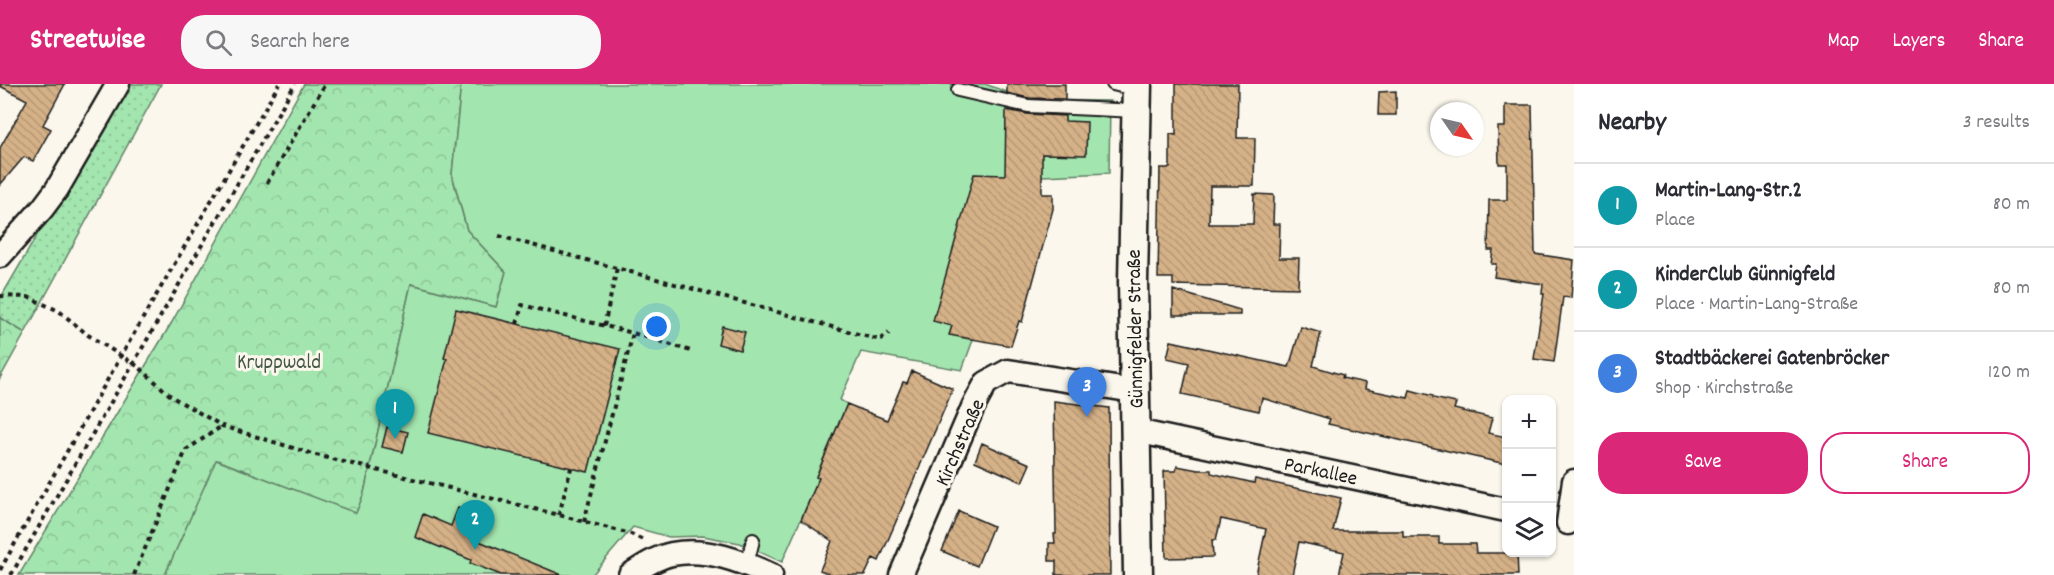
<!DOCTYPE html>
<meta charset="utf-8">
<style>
:root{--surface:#fff;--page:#f7f7f7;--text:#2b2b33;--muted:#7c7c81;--line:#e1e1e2;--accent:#db2777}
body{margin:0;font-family:Dekko,sans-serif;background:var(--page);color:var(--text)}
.controls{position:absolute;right:18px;bottom:18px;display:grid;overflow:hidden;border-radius:12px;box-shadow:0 2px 4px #0004}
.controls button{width:54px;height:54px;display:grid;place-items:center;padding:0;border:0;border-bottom:2px solid var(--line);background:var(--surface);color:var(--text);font:30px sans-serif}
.compass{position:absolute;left:1430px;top:18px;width:54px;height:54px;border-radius:50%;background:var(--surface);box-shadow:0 2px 4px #0004;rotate:124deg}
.you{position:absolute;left:657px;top:243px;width:21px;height:21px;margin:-15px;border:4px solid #fff;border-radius:50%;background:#1a73e8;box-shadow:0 0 0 9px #1a73e833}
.badge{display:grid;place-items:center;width:39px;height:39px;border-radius:50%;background:var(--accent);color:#fff;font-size:20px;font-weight:700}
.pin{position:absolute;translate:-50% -50px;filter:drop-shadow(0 2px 3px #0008)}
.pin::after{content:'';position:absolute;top:32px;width:21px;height:18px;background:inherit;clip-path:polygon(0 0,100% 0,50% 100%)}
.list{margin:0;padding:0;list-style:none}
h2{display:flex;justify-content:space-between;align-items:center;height:78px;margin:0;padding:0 24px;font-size:26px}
h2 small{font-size:20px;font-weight:400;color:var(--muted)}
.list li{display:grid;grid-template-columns:39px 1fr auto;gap:18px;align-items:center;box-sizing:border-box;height:84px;padding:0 24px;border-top:2px solid var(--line)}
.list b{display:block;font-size:22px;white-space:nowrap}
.list p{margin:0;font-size:20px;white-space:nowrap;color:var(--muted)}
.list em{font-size:20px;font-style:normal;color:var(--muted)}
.actions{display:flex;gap:12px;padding:18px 24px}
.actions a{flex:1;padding:14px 0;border:2px solid var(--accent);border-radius:24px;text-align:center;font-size:21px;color:var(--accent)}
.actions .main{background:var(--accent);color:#fff}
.icon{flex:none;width:33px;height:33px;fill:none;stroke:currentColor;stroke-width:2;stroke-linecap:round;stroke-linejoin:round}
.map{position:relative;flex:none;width:1574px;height:491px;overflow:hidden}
header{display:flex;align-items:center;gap:36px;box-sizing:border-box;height:84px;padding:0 30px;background:var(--accent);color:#fff}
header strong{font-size:28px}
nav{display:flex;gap:33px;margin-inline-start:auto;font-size:21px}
.search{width:420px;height:54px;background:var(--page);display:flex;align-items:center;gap:15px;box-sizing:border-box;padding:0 21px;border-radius:24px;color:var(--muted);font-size:22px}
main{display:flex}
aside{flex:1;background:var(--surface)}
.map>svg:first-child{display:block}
.grass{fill:url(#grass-dots);stroke:#608066;stroke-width:1.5}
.forest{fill:url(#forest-crowns);stroke:#608066;stroke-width:1.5}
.park{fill:#a3e5af;stroke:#608066;stroke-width:1.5}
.building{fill:url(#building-back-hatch);stroke:#1c1c1c;stroke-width:1.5}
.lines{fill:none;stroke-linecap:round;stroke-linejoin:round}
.service-casing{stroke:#1c1c1c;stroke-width:16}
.minor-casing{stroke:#1c1c1c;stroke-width:27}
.tertiary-casing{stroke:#1c1c1c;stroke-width:33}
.path{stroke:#1c1c1c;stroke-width:4;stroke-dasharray:4.5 4.5;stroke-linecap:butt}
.service{stroke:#fbf7ec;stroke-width:12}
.minor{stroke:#fbf7ec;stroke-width:22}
.tertiary{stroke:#fbf7ec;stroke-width:28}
.labels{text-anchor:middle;stroke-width:6;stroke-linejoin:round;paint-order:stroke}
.street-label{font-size:21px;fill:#1c1c1c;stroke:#fbf7ec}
.park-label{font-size:21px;fill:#445848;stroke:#fbf7ec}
</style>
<header>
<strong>Streetwise</strong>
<div class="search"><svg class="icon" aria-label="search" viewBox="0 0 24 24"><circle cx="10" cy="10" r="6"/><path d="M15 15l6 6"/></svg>Search here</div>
<nav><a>Map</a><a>Layers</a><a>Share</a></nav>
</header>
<main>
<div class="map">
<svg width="1574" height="491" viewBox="0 0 1574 491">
<defs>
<pattern id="grass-dots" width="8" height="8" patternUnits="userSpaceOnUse" patternTransform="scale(1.5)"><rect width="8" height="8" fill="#a3e5af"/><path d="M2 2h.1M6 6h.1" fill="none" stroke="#8cc496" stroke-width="1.8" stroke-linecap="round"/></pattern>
<pattern id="forest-crowns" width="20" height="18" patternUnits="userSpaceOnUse" patternTransform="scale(1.5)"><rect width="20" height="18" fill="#a3e5af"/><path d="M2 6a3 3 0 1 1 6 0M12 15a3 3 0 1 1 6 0" fill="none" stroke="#8cc496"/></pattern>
<pattern id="building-back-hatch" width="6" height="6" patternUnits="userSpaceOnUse" patternTransform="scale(1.5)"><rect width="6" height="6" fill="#d5b187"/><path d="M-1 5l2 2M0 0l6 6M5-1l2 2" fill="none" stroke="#b69874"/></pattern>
</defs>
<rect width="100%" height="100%" fill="#fbf7ec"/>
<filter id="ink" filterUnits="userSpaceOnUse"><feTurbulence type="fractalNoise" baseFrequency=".0167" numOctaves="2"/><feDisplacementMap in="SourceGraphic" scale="12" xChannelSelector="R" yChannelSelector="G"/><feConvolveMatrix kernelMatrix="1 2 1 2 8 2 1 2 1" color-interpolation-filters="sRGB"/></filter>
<g filter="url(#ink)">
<path class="grass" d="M125 0H161L25 249 0 234V215Z"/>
<path class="forest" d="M304 0H461L452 91 467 146 506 188 496 223 411 200 364 409 356 430 217 376 165 491H19L172 238Z
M0 234 25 249 0 294Z"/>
<path class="park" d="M461 0H985L1028 16 1110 17 1109 89 1042 92 952 242 950 251 973 256 962 286 861 268 840 316 847 320 816 392 819 394 782 478 740 459 703 452 669 453 633 443 592 491H165L216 376 356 429 364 409 411 200 496 223 506 188 467 146 452 90Z"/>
<path class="building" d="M0 0H65L43 41 51 45 33 77 24 73 0 101V64L27 16 0 2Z
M1007 0H1065V15L1029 14 1007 9Z
M1176 0H1238L1237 54H1255L1254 102H1210L1209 140H1253L1254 110 1274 111 1273 140H1280L1279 174H1299L1298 204 1173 201V194H1158L1160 84H1170V50L1176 51Z
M1396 7V31H1378L1379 8Z
M1505 21H1532L1535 170 1574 176 1571 214 1563 213 1554 278 1534 275 1544 210H1542L1543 200 1494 193 1496 180H1491L1493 166H1488L1489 116H1507V80H1499L1498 43H1505Z
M1006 26 1027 30 1065 32V37L1087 38 1086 71 1042 70V110H1053V125L1022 238 1019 237 1011 262 949 251 952 242 933 237 974 90 1005 91Z
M1173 206 1240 226V231H1173Z
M456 225 620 265 588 388 428 349 447 275 444 274Z
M722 242 745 248 740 266 718 260Z
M1301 243 1321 249 1313 282 1343 291 1342 294 1366 299 1365 305 1408 314 1410 306 1433 312V314L1456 319 1454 325 1492 334 1488 349 1506 353V380L1328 340 1330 335 1262 314 1259 327 1182 310 1189 279 1167 274 1171 257 1289 283Z
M912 287 953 305 879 477 873 474 865 491H832L820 486 832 457 801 436 819 394 816 393 847 320 887 336 903 298 907 299Z
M1054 317 1109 324 1110 491H1056V477H1049V459H1055L1054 450H1056Z
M387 343 408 348 403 368 382 363Z
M982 359 1030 380 1022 398 975 377Z
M1177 382 1198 386H1211V389L1254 399 1255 395 1341 414 1333 447H1403V453H1439V460H1475L1476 469H1517L1518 491H1339L1344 468 1299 458 1292 491H1256L1266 445 1221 435 1216 456H1212L1213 473 1166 474 1164 387H1176Z
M458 424 487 435 479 457 562 491H501L470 479 471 476 415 453 423 430 451 442Z
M959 427 993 442 977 482 942 467Z"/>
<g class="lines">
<g class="service-casing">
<path id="service" d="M1113 0 1137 6
M958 6 1028 22 1137 27
M747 480 753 456"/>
</g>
<g class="minor-casing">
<path id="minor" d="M0 172 42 125 57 105 118 0
M1136 347 1506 426
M1568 439 1574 397
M630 491C642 483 657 473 672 470 706 463 741 477 771 491
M901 491 973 323 986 299 1008 287 1134 307"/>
</g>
<g class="tertiary-casing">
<path id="tertiary" d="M1137 0 1133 198 1138 491"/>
</g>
<path class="path" d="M267 99 325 0
M499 152 880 256 889 249
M0 212 28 213 59 227 88 251 139 283 172 313 222 342 316 371 559 431 631 450 645 457
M517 240 522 221 633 249 694 268
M604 242 617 184
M559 431 571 384
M584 438 633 249
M0 486 121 272 279 0
M11 491 295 0
M134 491 186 366 222 342"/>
<use href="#service" class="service"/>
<use href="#minor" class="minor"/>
<use href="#tertiary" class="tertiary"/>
</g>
</g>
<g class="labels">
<g class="street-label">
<text transform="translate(1134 245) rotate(-91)" y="7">Günnigfelder Straße</text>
<text transform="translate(959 358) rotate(-66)" y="7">Kirchstraße</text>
<text transform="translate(1321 386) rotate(12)" y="7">Parkallee</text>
</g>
<g class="park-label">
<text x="279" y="284">Kruppwald</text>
</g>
</g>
</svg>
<div class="controls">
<button>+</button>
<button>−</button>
<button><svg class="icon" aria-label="layers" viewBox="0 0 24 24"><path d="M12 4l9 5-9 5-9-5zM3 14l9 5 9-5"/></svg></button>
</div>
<svg class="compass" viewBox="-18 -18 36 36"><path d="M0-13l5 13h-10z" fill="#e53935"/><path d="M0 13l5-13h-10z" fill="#7c7c81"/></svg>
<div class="you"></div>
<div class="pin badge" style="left:395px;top:355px;background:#0f9aa8">1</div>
<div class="pin badge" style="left:475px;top:466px;background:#0f9aa8">2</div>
<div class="pin badge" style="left:1087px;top:333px;background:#3f7fe0">3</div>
</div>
<aside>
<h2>Nearby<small>3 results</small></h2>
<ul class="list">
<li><span class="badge" style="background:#0f9aa8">1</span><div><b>Martin-Lang-Str.2</b><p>Place</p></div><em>80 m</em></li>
<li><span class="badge" style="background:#0f9aa8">2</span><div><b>KinderClub Günnigfeld</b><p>Place · Martin-Lang-Straße</p></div><em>80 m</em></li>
<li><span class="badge" style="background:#3f7fe0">3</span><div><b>Stadtbäckerei Gatenbröcker</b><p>Shop · Kirchstraße</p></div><em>120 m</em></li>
</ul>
<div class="actions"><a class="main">Save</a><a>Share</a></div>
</aside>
</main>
